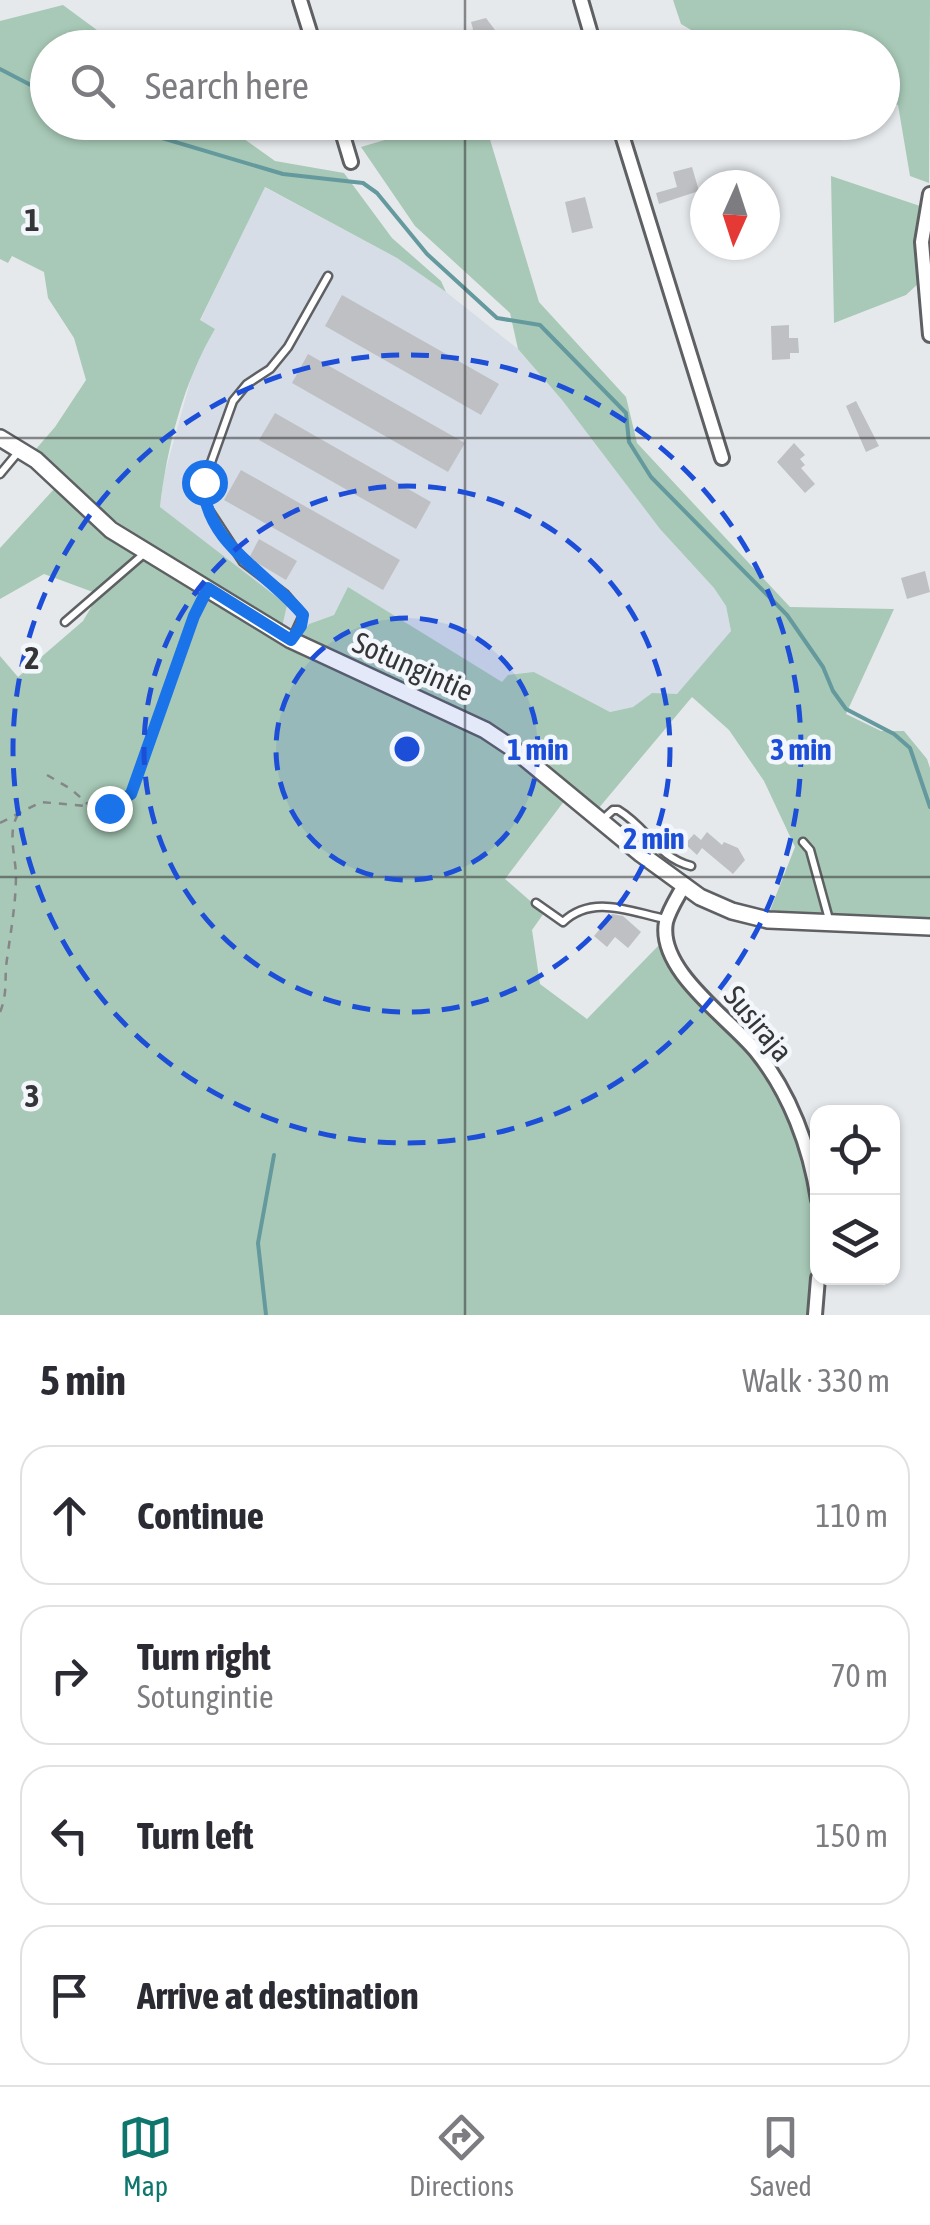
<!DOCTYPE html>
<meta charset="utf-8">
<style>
:root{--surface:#fff;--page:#f7f7f7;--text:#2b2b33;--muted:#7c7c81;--line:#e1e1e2;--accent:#0f766e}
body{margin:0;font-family:"Asap Condensed",sans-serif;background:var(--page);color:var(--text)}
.controls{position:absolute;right:30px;bottom:30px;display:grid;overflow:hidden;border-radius:20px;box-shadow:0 2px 8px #0004}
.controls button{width:90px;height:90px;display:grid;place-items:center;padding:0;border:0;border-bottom:2px solid var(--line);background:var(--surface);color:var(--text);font:50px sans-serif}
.compass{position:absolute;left:690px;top:170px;width:90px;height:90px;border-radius:50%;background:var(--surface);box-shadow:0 2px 8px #0004;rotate:183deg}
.stop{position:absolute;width:30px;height:30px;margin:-22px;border:8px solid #1a73e8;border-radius:50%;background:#fff}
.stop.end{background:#1a73e8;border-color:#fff;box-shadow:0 2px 10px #0008}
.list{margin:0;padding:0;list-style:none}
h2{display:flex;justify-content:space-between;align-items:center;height:130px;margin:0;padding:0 40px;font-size:42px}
h2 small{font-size:32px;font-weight:400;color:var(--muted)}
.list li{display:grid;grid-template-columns:65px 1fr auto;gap:30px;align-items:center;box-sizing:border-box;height:140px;margin:0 20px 20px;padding:0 20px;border:2px solid var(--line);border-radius:30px}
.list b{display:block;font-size:38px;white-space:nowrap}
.list p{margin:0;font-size:32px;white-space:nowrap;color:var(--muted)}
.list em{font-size:32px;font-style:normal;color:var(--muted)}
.icon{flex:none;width:55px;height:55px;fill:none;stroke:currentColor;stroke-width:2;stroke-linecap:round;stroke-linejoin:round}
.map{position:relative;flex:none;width:930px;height:1315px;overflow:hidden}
.search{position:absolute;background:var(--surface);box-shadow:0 2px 8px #0004;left:30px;right:30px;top:30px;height:110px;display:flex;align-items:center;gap:25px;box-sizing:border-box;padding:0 35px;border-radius:55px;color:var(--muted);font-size:38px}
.sheet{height:770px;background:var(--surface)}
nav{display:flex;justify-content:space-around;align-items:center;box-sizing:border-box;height:140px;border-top:2px solid var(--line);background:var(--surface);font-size:28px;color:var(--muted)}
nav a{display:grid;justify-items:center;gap:5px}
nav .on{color:var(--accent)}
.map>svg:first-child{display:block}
.built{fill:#d6dde7}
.green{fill:#a8c9b7}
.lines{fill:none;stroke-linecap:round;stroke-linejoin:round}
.stream{stroke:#64999d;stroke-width:4}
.building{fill:#bec0c4}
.service-casing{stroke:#5e6063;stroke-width:11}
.minor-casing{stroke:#5e6063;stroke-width:18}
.tertiary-casing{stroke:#5e6063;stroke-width:20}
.path{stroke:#848688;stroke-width:2.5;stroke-dasharray:8 8;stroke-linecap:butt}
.service{stroke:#fff;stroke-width:6}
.minor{stroke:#fff;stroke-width:12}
.tertiary{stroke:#fff;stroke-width:15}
.route{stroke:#1a73e8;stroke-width:12}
.grid{fill:none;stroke:#343536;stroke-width:2.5;stroke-opacity:0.55}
.ring{fill:none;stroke:#1d4ed8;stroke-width:5;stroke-dasharray:18 12}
.labels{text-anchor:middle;stroke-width:9;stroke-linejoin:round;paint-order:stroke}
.street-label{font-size:30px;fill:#343536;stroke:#f3f6fa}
.grid-label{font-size:32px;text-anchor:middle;font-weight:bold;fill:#343536;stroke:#f3f6fa;stroke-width:9;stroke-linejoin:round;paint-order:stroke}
.centre{fill:#1d4ed8;stroke:#f3f6fa;stroke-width:5}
.ring-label{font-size:30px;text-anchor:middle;font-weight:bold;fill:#1d4ed8;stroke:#f3f6fa;stroke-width:9;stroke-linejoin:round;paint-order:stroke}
</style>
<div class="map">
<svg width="930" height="1315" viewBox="0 0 930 1315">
<rect width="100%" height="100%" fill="#e6e9ec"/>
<path class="built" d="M264 187 397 258 446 292 518 349 562 400 660 529 714 588 726 606 731 631 677 695 652 693 633 707 610 712 534 672 503 683 349 588 334 615 309 624 300 637 282 627 160 507 164 476 195 364 215 329 200 321Z"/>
<path class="green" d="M673 0H930L929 183 910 176 898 105 883 100 882 48 720 47 681 24Z
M63 5 120 47 48 48V122L222 123 275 161 344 173 392 238 441 281 446 292 397 258 265 187 200 320 215 329C184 381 167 446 160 507L287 605 282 627 97 509 36 449 55 427 86 380 74 338 48 298 44 272 12 256 8 263 0 259V21Z
M442 123H485L539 302 626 397 637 443 790 607 894 609 846 714 881 731H904L927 759 930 768V919L834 918 815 856 827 917 769 913 795 847 764 781 729 730 692 697 598 809C562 782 526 750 488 725 429 688 359 673 300 637L309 624 334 615 348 587 502 682 508 675 534 672 610 712 633 707 652 693 677 694 731 631 726 606 714 588 660 529 562 400 518 349 510 313 415 226 361 147Z
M831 176 923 207 920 282 906 295 834 323Z
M55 488 86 519 138 554 93 592 44 574 0 599V548Z
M146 557 302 656 488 740 565 800 505 879 544 913 532 930 540 984 587 1019 660 944C683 988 723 1017 753 1057 788 1101 809 1158 815 1214 818 1246 812 1282 810 1315H0V656L18 677 83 621 96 599Z"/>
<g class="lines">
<path class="stream" d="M0 69 48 94
M108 122 283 174 363 183 377 193 427 254 497 318 540 325 626 413 629 442 651 477 787 615 823 667 833 691 846 709 894 734 910 748 930 807
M266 1315 258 1243 274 1155"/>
</g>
<path class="building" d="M486 18 498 34 495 48H479L470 36 473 29 471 22Z
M692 167 699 191 659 204 656 193 677 187 673 172Z
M585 197 593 228 572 233 565 202Z
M342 295 499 384 481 415 325 326Z
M789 325V338H798L799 353H790V359L772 360 771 326Z
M308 354 465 443 448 472 292 383Z
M856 401 879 446 866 452 846 406Z
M275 413 431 502 416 529 259 440Z
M794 443 805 455 800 459 805 465 801 468 815 484 805 493 777 462Z
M241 470 400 560 383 590 224 500Z
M259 539 297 561 286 580 249 558Z
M925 571 930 592 907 599 901 578Z
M707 832 722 845 724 842 738 848 745 860 733 874 702 848 697 855 685 844 694 834 701 840Z
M612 914 623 916 641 932 628 948 615 937 607 947 594 936Z"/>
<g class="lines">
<g class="service-casing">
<path id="service" d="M0 474 20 450
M65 622 146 552
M292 639 303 615 285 594 243 562 209 510 203 497 204 482 233 401 247 384 270 369 288 347 328 276
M602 820 613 810H618C648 828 657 857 691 866
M803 842 810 850 830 923
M536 903 563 922C593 893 633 913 666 919"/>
</g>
<g class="minor-casing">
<path id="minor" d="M300 0 315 48
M581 0 595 48
M339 122 351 162
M618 122 722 458
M930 194 922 242 930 335
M683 887C677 898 669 910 666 922 657 970 729 1018 756 1051 790 1093 810 1147 818 1200
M815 1315 818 1278"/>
</g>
<g class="tertiary-casing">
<path id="tertiary" d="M0 438 36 460 111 530 291 640 485 730 515 750 641 854 700 897 732 911 768 920 930 927"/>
</g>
<path class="path" d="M47 775 71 789 90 806
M0 823 41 802 109 808 131 794 200 602
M0 1012C8 994 4 978 7 959 11 930 16 903 16 874 15 854 7 830 19 813"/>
<use href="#service" class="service"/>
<use href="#minor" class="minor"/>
<use href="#tertiary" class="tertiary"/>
</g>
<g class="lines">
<path class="route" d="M109 808 131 794 194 616 208 588 291 640 301 626 303 615C270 574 202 542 204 482"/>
</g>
<path class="grid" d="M465 0V48M465 122V1315M0 438H930M0 877H930"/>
<circle cx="407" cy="749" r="131" fill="#1d4ed8" fill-opacity=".12"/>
<g class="ring">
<circle cx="407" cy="749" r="131"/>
<circle cx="407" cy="749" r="263"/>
<circle cx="407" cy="749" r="394"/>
</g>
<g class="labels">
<g class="street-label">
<text transform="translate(413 667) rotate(24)" y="10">Sotungintie</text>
<text transform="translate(758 1024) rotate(50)" y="10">Susiraja</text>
</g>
</g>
<g class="grid-label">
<text x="32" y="231">1</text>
<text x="32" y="669">2</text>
<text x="32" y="1107">3</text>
</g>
<circle cx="407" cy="749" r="15" class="centre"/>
<g class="ring-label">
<text x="538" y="760">1 min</text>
<text x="801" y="760">3 min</text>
<text x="654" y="849">2 min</text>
</g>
</svg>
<div class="controls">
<button><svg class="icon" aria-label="locate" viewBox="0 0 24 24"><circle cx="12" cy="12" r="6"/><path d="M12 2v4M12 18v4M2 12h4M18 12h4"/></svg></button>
<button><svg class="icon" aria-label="layers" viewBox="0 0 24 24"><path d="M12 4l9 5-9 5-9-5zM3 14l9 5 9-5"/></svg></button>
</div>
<svg class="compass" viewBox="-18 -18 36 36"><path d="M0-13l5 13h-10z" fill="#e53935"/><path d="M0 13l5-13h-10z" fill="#7c7c81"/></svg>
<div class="stop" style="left:204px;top:482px"></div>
<div class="stop end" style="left:109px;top:808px"></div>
<div class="search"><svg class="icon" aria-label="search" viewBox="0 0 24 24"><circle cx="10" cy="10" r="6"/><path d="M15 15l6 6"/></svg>Search here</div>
</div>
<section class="sheet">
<h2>5 min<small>Walk · 330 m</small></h2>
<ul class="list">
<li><svg class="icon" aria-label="ahead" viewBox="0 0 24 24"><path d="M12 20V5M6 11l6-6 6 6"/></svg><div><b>Continue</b></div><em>110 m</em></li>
<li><svg class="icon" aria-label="right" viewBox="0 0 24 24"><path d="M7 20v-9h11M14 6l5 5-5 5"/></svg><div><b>Turn right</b><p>Sotungintie</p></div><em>70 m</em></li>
<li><svg class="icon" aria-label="left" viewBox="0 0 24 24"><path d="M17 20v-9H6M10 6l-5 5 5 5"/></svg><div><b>Turn left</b></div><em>150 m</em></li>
<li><svg class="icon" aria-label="arrive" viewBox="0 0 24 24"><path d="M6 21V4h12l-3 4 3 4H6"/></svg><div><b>Arrive at destination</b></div></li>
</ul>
</section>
<nav>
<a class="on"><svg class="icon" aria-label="map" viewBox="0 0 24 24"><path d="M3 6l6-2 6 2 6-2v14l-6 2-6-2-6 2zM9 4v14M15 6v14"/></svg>Map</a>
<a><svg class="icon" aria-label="directions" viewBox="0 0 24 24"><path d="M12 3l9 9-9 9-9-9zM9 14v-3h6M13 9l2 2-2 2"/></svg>Directions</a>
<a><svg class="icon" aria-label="saved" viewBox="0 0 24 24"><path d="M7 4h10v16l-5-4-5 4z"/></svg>Saved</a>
</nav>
